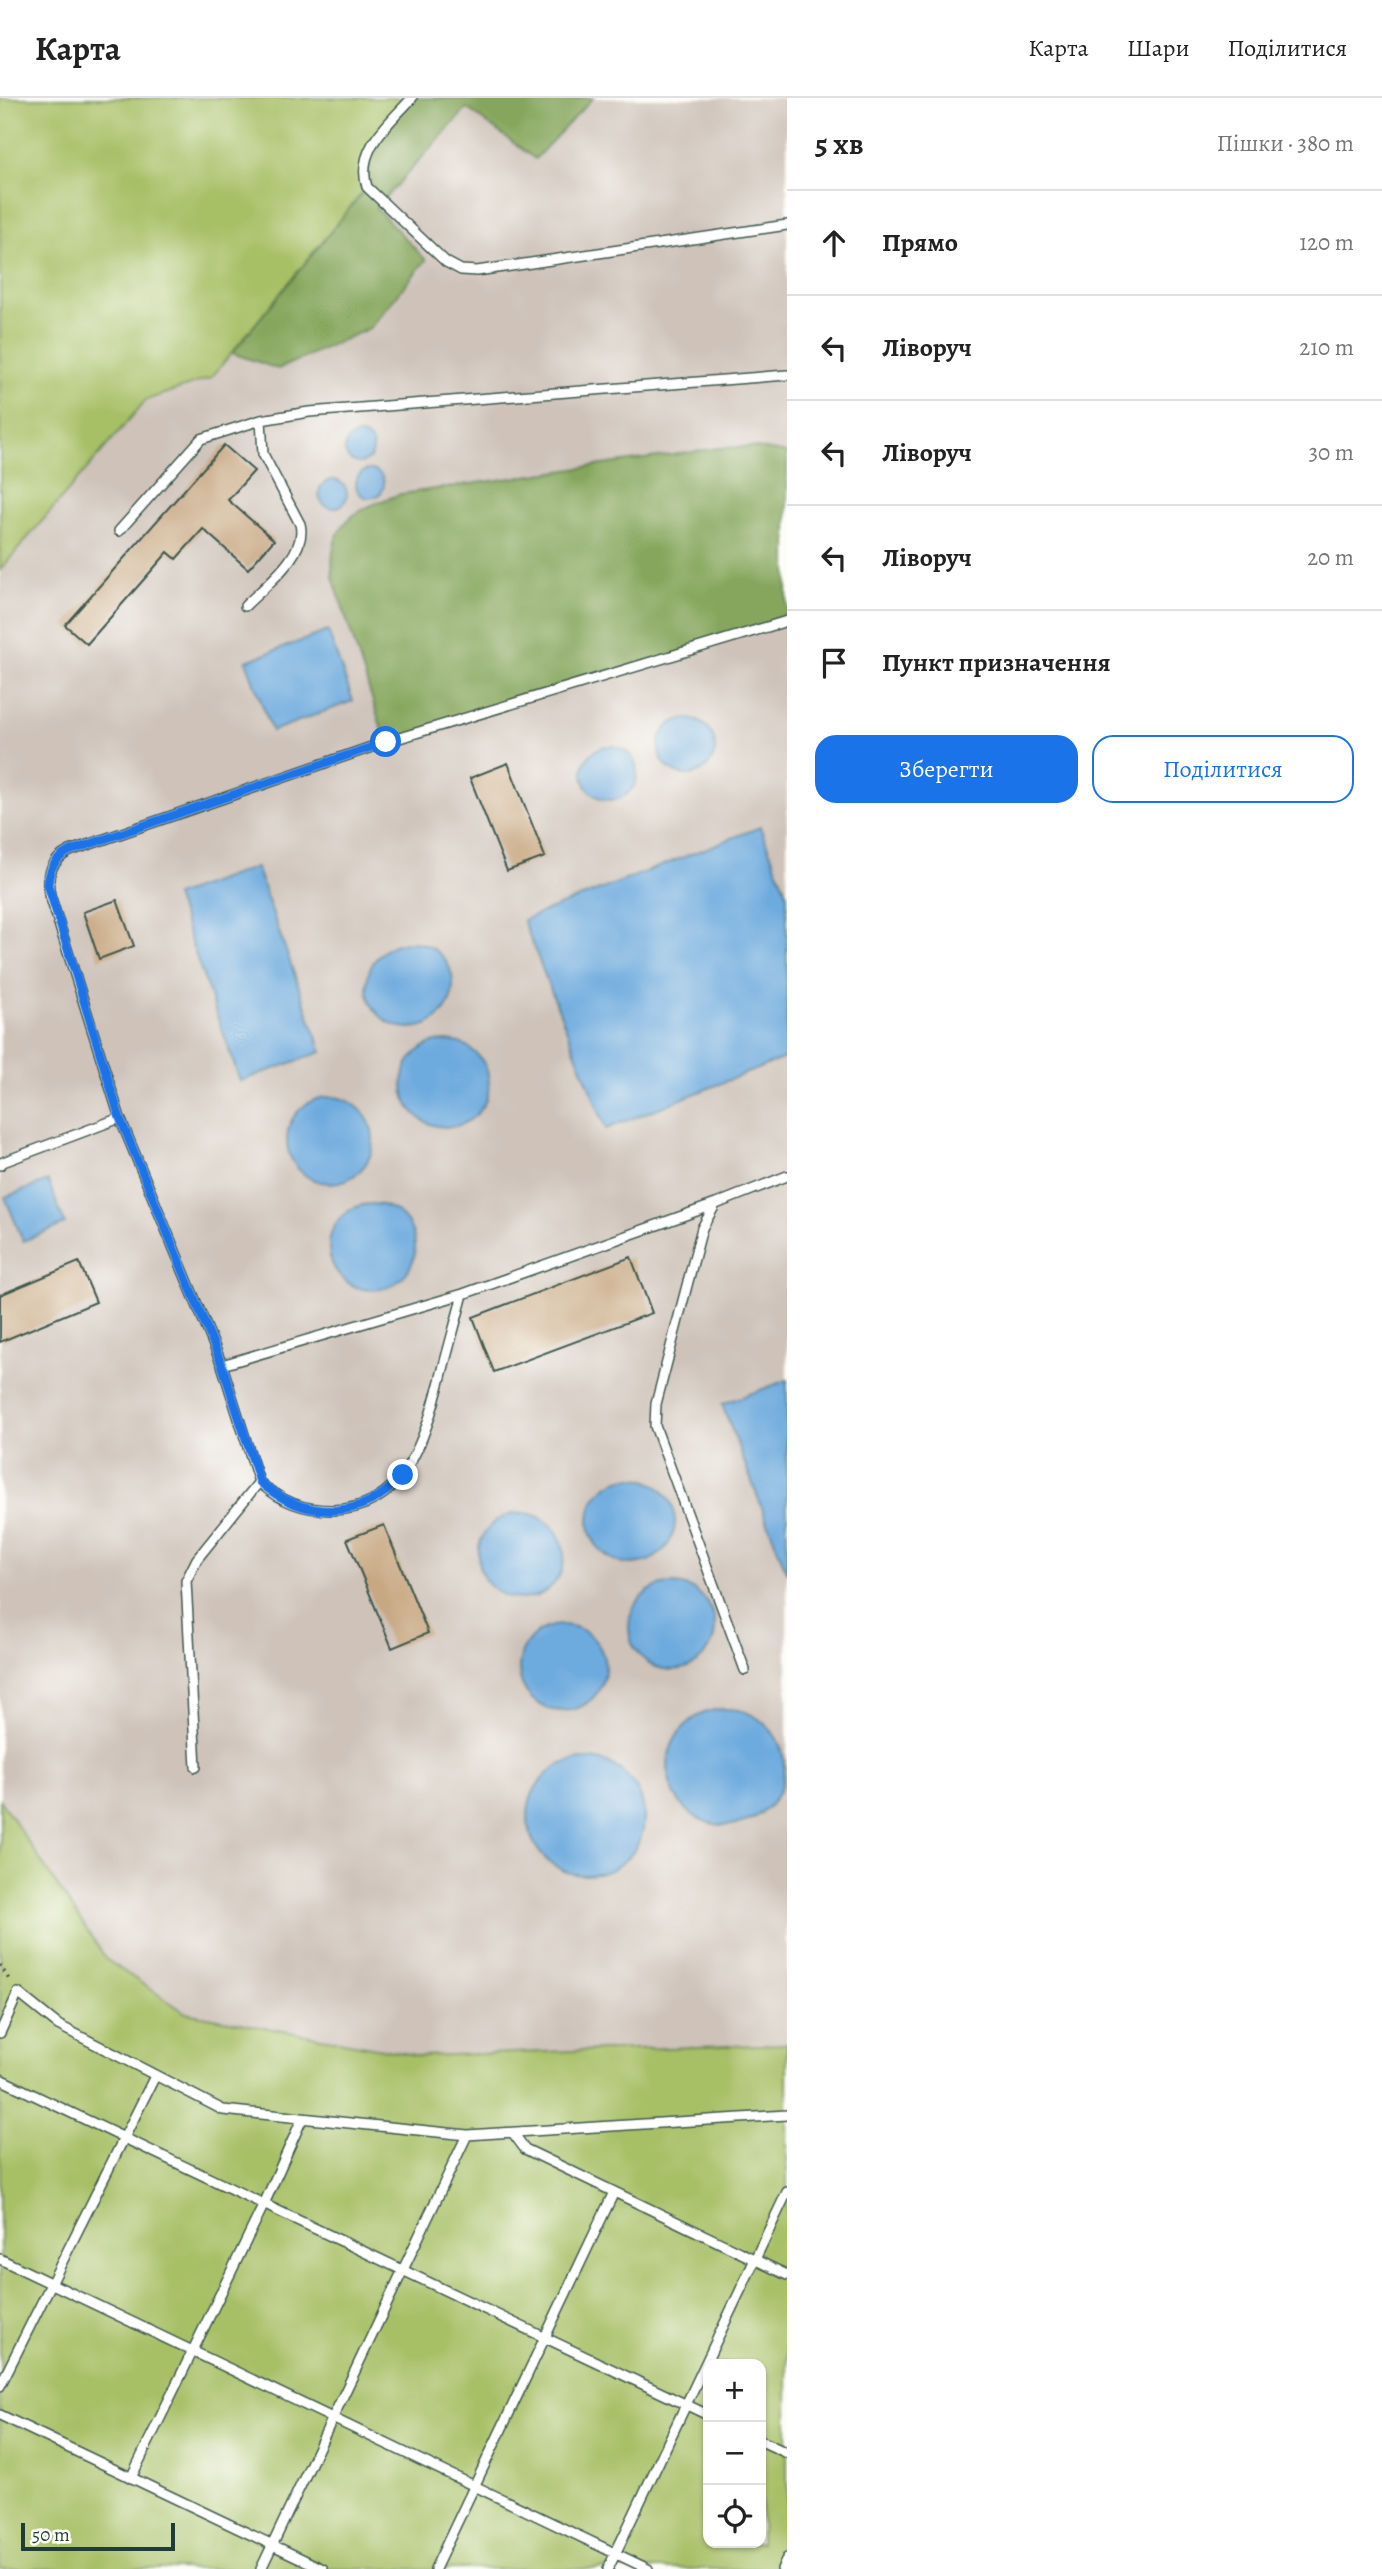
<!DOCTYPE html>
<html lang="uk">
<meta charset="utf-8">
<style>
:root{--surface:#fff;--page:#f2f2f2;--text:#222;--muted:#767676;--line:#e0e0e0;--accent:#1a73e8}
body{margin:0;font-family:Alegreya,serif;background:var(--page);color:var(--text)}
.controls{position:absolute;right:21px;bottom:21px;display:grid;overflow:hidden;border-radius:14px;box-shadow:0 2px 5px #0004}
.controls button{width:63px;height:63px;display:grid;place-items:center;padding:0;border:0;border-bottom:2px solid var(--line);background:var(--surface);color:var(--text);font:35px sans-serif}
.scale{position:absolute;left:21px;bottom:18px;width:154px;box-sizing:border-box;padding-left:7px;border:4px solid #1f3d34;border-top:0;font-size:19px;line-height:24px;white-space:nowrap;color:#1f3d34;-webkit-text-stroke:5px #fdfcf7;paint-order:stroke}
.stop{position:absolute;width:21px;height:21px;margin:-16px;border:5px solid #1a73e8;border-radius:50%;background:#fff}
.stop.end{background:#1a73e8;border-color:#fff;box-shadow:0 2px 7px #0008}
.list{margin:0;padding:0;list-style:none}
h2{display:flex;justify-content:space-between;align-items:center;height:91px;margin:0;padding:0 28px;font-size:30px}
h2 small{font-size:23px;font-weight:400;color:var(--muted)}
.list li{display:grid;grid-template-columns:46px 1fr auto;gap:21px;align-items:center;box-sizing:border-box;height:105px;padding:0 28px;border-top:2px solid var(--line)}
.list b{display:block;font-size:26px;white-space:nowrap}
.list em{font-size:23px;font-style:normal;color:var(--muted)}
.actions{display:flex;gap:14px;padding:21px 28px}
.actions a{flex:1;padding:16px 0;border:2px solid var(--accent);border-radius:21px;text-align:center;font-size:24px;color:var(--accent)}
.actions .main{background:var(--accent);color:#fff}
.icon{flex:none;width:38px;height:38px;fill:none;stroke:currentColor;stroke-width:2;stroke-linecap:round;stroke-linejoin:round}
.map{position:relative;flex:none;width:787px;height:2471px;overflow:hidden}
header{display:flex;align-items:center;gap:42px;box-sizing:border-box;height:98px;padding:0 35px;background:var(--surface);border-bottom:2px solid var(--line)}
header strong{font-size:33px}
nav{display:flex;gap:38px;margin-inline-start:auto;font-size:24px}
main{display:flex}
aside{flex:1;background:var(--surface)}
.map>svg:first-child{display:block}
.industrial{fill:#cec2b9}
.green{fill:#a7c066;stroke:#637e4d;stroke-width:2;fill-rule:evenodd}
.forest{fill:#85a65b;stroke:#527248;stroke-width:2}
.water{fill:#6daade;stroke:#467489;stroke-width:2}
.building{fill:#c8a883}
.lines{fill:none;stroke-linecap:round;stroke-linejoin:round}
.lane-casing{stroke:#3f574d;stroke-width:12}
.path{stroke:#3f574d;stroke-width:3.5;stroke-dasharray:2 5;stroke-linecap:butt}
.lane{stroke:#fff;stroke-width:9}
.route{stroke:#1a73e8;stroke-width:9}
</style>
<header>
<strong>Карта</strong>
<nav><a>Карта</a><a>Шари</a><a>Поділитися</a></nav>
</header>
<main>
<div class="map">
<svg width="787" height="2471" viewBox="0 0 787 2471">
<rect width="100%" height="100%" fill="#fdfcf7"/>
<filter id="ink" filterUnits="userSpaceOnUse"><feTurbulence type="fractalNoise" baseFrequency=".0143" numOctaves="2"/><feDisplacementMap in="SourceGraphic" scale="14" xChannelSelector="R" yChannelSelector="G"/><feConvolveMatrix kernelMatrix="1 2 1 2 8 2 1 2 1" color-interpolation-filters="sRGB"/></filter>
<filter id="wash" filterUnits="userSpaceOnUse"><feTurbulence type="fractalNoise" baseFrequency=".00686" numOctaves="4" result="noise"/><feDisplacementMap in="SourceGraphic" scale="28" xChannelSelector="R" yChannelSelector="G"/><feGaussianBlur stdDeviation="1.57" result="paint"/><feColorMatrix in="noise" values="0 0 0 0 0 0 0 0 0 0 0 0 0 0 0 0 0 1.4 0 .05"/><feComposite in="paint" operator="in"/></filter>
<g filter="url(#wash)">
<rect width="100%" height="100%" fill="#f4edda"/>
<path class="industrial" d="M412 0H787V1946L420 1958 186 1915 107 1862 0 1702V472L146 302 211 280 367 89Z"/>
<path class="green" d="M0 0H412L367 89 211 280 146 302 0 472Z
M0 1702 107 1862 186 1915 420 1958 787 1946V2471H0ZM708 2266H761V2445H708Z"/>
<path class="forest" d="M412 0H593L535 61 467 10 376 110 426 162 370 230 278 271 232 255 367 89 366 59Z
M751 349 787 355V523L386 644 333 479C327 424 354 412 401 396L720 350Z"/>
<path class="water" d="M345 351a14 14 0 1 1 28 0a14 14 0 1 1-28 0Z
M356 386a14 14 0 1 1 28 0a14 14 0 1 1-28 0Z
M319 396a14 14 0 1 1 28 0a14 14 0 1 1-28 0Z
M328 533 353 603 272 633 246 563Z
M659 649a28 28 0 1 1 56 0a28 28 0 1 1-56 0Z
M583 675a27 27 0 1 1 54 0a27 27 0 1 1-54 0Z
M760 729 787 796V959L606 1031 523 822Z
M256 769 322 954 240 983 175 798Z
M367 887a43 43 0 1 1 86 0a43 43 0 1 1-86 0Z
M403 986a43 43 0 1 1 86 0a43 43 0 1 1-86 0Z
M287 1042a43 43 0 1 1 86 0a43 43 0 1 1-86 0Z
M48 1083 65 1126 23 1143 5 1099Z
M329 1149a43 43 0 1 1 86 0a43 43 0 1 1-86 0Z
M787 1282V1475L722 1306Z
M589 1423a43 43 0 1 1 86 0a43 43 0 1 1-86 0Z
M478 1458a43 43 0 1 1 86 0a43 43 0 1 1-86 0Z
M629 1529a43 43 0 1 1 86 0a43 43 0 1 1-86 0Z
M519 1570a43 43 0 1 1 86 0a43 43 0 1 1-86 0Z
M668 1669a58 58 0 1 1 116 0a58 58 0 1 1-116 0Z
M528 1719a58 58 0 1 1 116 0a58 58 0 1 1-116 0Z"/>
<g id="blocks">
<path class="building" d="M224 347 254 373 228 402 274 442 248 471 203 431 176 461 168 454 87 546 65 527Z
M508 665 545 759 507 773 470 680Z
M117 802 134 848 99 861 83 814Z
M631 1159 652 1215 494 1274 473 1219Z
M79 1164 96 1204 0 1244V1197Z
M384 1427 428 1535 392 1550 347 1441Z"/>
</g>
</g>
<g filter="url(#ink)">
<use href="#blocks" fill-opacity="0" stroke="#3f574d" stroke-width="2"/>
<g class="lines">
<g class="lane-casing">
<path id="lane" d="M412 0C390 25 355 51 367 89L446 164 461 172 477 173 787 127
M119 433 201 341 261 322
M245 508C265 488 308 456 300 426L263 356 261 322 309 314 787 277
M0 1067 3 1064 120 1020
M715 1107 702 1130 656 1306 655 1328 745 1572
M222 1267 463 1196 716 1106 787 1078
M259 1384C282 1404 303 1412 332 1412 407 1411 425 1338 441 1279 448 1251 456 1224 463 1196
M196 1669 186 1483 197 1461 259 1384 222 1267 120 1020 50 797C46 778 51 762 70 753L386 644 787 523
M0 1935 18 1895 58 1927 223 2012 467 2037 787 2017
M0 1981 708 2317
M513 2035 525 2051 787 2177
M0 2161 648 2471
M0 2288 155 1978
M0 2317 323 2471
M761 2343 787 2355
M131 2380 264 2106 302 2021
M261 2471 467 2037
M435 2471 614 2094
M608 2471 787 2094
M782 2471 787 2460"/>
</g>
<path class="path" d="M0 1867 10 1883"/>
<use href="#lane" class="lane"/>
</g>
</g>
<g class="lines" filter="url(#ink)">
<path class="route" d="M386 644 70 753C55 760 49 771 48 787L120 1020 222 1267 260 1384C305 1423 363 1423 403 1377"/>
</g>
</svg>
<div class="controls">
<button>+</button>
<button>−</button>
<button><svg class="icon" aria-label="locate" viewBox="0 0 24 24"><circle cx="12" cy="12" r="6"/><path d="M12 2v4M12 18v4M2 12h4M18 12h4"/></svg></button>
</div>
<div class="scale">50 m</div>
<div class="stop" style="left:386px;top:644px"></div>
<div class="stop end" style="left:403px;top:1377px"></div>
</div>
<aside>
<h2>5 хв<small>Пішки · 380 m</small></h2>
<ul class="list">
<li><svg class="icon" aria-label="ahead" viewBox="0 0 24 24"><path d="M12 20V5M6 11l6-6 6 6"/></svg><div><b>Прямо</b></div><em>120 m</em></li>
<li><svg class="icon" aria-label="left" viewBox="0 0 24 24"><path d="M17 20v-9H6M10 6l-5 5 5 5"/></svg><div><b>Ліворуч</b></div><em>210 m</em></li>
<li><svg class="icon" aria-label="left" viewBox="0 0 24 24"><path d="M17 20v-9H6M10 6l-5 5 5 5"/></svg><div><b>Ліворуч</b></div><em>30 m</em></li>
<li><svg class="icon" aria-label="left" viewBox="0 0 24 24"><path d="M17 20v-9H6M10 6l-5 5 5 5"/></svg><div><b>Ліворуч</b></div><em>20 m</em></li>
<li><svg class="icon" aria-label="arrive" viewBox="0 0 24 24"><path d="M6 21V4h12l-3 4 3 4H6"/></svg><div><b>Пункт призначення</b></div></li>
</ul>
<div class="actions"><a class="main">Зберегти</a><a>Поділитися</a></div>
</aside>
</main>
